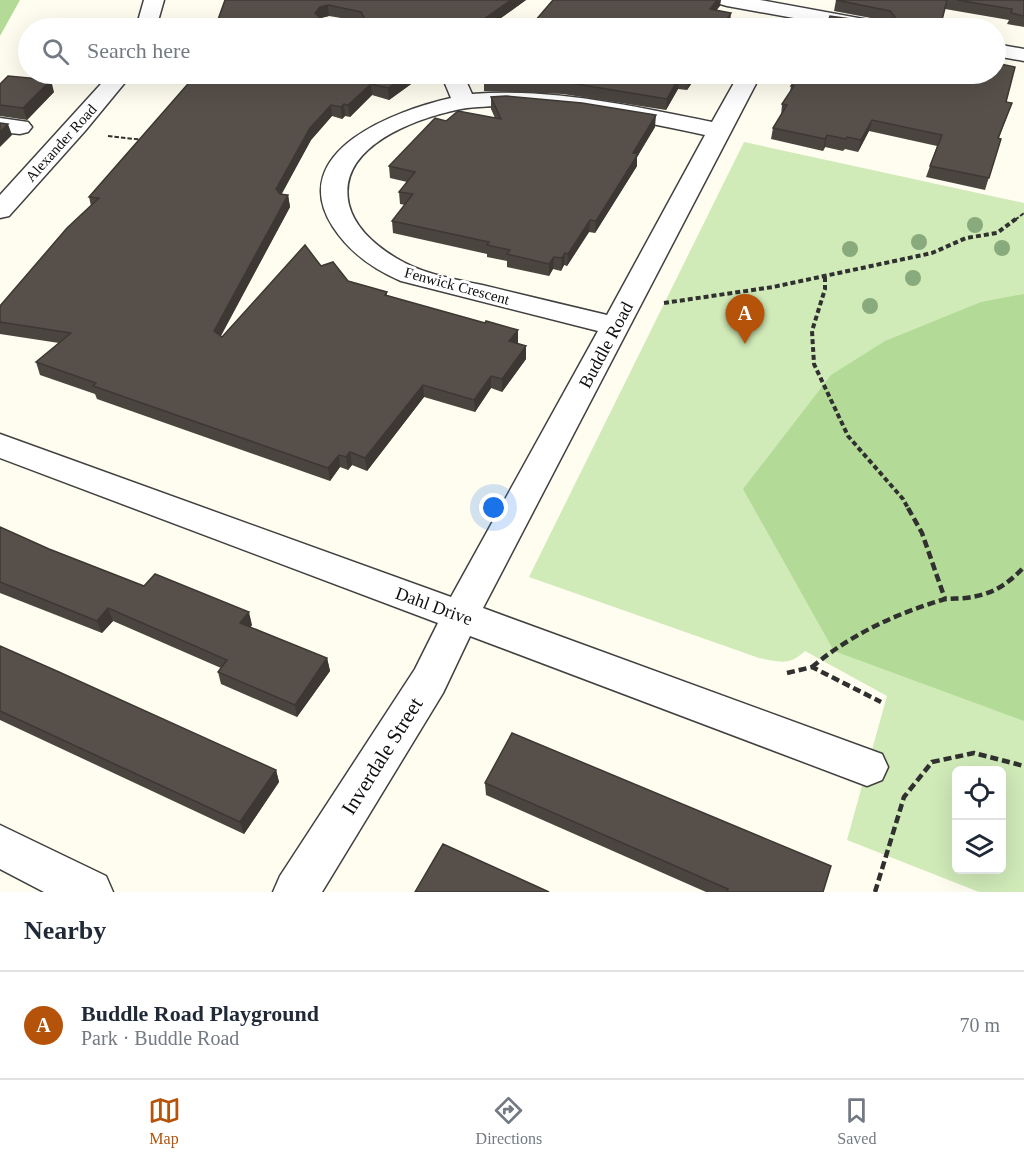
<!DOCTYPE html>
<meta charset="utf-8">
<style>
:root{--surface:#fff;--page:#f2f2f3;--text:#1f2937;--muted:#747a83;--line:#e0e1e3;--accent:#b45309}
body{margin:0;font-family:Georgia,serif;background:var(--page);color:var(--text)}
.controls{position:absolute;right:18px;bottom:18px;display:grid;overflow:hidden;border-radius:9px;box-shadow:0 6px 24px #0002}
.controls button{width:54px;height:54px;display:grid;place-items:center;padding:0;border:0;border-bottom:2px solid var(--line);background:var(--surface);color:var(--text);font:30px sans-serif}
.you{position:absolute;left:494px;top:508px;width:21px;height:21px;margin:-15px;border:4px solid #fff;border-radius:50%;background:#1a73e8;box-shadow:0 0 0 9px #1a73e833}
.badge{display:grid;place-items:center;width:39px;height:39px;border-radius:50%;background:var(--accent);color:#fff;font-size:20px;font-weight:700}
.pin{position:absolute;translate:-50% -50px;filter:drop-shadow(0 2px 3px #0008)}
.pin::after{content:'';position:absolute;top:32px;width:21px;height:18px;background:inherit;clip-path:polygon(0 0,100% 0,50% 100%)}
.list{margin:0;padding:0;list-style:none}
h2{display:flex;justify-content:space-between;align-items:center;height:78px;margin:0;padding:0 24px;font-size:26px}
h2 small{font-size:20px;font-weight:400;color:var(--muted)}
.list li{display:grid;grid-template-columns:39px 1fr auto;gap:18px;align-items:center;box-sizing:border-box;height:108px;padding:0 24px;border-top:2px solid var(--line)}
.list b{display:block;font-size:22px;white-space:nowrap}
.list p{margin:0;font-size:20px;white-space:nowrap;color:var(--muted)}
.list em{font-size:20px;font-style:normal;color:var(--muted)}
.icon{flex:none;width:33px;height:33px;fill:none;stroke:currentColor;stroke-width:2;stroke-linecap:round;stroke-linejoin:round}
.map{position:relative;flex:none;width:1024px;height:892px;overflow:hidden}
.search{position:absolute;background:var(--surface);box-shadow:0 6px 24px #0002;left:18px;right:18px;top:18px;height:66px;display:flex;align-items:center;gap:15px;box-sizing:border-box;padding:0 21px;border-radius:33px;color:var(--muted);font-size:22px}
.sheet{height:186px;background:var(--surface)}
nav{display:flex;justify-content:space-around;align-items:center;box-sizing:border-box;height:84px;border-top:2px solid var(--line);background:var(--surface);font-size:16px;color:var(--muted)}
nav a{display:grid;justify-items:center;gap:3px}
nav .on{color:var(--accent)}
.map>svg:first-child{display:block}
.green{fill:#d0eab8;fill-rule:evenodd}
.forest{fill:#b3db97}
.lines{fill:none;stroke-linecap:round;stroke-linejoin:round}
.minor-casing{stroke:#414141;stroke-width:3}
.tertiary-casing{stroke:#414141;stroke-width:3}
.path-far2{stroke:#303030;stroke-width:2;stroke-dasharray:4.5 2;stroke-linecap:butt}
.path-far1{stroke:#303030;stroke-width:4;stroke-dasharray:5 3;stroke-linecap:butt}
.path{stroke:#303030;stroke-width:4.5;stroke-dasharray:8 4;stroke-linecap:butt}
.minor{fill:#fff;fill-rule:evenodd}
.tertiary{fill:#fff;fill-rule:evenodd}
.tree{fill:#89aa7c}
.wall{fill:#4b4540;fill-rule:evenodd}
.shaded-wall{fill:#3d3834}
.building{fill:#57504a;stroke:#3d3834;stroke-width:1.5;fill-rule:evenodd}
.labels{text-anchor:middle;stroke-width:6;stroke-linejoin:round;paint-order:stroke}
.far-street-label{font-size:15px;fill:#0e0e0e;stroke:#fff}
.street-label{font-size:18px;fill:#0e0e0e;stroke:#fff}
.near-street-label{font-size:21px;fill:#0e0e0e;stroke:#fff}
</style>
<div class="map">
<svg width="1024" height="892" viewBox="0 0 1024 892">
<rect width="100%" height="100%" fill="#fffdef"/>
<path class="green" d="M744 142 1024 203V892H979L847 840 887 696 805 651C789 666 780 662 759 658L529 577ZM956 770H1002V870H956Z"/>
<path class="forest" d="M0 0H20L0 36Z
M1024 294V721L834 651 743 489 831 375 885 341 981 302Z"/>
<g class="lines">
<g class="minor-casing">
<path id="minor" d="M717 0H760L880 22 887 24 890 28H849L727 6 720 4Z
M996 44 1024 49V61L996 56Z
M441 74H463L472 94C554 88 632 106 712 122L739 74H761L483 608 882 754 888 767 882 780 867 786 470 636 443 693 322 892H273L280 876 415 669 438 623 0 458V434L451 597 598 331 401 281C373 269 350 253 333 227 284 151 397 110 451 98ZM506 105C574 108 639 121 705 135L607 315C565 305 524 295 482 285 453 279 422 274 396 258 376 246 355 228 349 205 335 146 417 118 461 109 476 106 492 107 506 105Z
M0 118 28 122 32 127 28 132 20 134 0 132Z
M0 825 106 876 113 892H44L0 869Z"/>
</g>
<g class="tertiary-casing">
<path id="tertiary" d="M144 0H164L156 28H136Z
M110 74H132L85 131 9 216 0 218V195Z"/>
</g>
<path class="path-far2" d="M108 136 144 140
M1015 220 1024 213"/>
<path class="path-far1" d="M825 277V289L812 331 814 364 848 436 903 499 909 510
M664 303 773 287 932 253 966 238 997 233 1017 218"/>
<path class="path" d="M908 508 922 533 945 599
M812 667C850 635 895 614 942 600 950 598 957 599 965 598 991 595 1006 586 1024 567
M787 673 812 667 881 702
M875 892 904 797 932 762 974 753 1024 766"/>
<use href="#minor" class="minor"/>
<use href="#tertiary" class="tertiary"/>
</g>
<g class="tree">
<circle cx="975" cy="225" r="8"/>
<circle cx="919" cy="242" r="8"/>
<circle cx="1002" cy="248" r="8"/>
<circle cx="850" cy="249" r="8"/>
<circle cx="913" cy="278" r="8"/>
<circle cx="870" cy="306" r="8"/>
</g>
<path class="wall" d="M225 0H526L487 28H215ZM329 16 347 19H320L321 18Z
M836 0H1024V27L1007 24 1009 20 945 9 940 28 851 19H876L834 11Z
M195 74H425L389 100 372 95 350 117 345 116 342 119 332 116 311 140 281 194 288 195 290 207 221 336 222 337 321 266 348 281 387 292V295L518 343 517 344 526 359 502 392 491 388 475 412 424 397 367 471 352 465 348 470 340 467 330 481 97 399 95 394 40 375 36 362 59 343 0 334V306L91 206 89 197 187 85Z
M698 74 687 90 678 89 666 110 563 94 484 91V80Z
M798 74H996L1006 102 1012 103 999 138 1001 139 985 190 926 177 930 166 937 146 869 131 858 152 845 149 843 151 825 147 823 151 771 139 773 128 781 116 782 104 790 92 791 86Z
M0 84 54 92 27 120 0 116Z
M491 97 655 127 637 157V166L595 233 589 232 567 266 564 265 561 271 553 269 549 276 507 267V261L487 257V254L393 233 392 221 405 205 400 204 399 192 407 182 390 178 389 166 446 121 495 118 491 109Z
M0 527 49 549 144 586 252 625 250 627 327 658 330 671 297 717 221 684 218 672 221 668 113 621 102 633 0 593Z
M0 646 276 770 279 782 244 834 0 720Z
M485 783 823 892H706L486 795Z"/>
<path class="shaded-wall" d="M511 0H526L487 28H471Z
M717 0H721L720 6 709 20 710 9Z
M328 5 329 16 321 18 317 24 315 13 320 7Z
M731 13 730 23 727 28H721Z
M409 74H425L389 100 388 88Z
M692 74H698L687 90 689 79Z
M679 77 678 89 666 110 667 99Z
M51 80 54 92 27 120 23 108Z
M371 84 372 95 350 117 348 105Z
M344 104 345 116 342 119 341 107Z
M331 105 332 116 311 140 278 201 276 189 310 128Z
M656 115 655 127 637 157V166L595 233 596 221 633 153Z
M872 120 869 131 858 152 861 140Z
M8 124 12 135 0 147V132Z
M827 135 825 147 823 151 825 139Z
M288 195 290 207 216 344 214 331Z
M590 220 589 232 567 266 568 254Z
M565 253 564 265 561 271 562 258Z
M554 257 553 269 549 276V264Z
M518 330V343L509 354V341Z
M526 346V359L502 392V379Z
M491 376V388L475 412 474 400Z
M423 385 424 397 367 471 365 458Z
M350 452 352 465 348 470 346 457Z
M339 455 340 467 330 481 328 468Z
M108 608 113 621 102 633 97 621Z
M249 612 252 625 244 636 240 623Z
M327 658 330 671 297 717 295 705Z
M276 770 279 782 244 834 240 822Z"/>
<path class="building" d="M225 0H511L471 28H215ZM328 5 361 12 364 17 362 19H321L315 13 320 7Z
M553 0H717L710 9 731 13 721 28H529Z
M836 0H947L940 28H826L830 16 851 19H892L895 17 890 11Z
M957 0H1024V16L1011 13 1012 9Z
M996 63 1015 67 1006 102 1012 103 998 138 1001 139 989 178 930 166 942 135 872 120 861 140 847 137 846 139 827 135 825 139 773 128 787 105 782 104 794 86H791L799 74H996Z
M195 74H409L388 88 371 84 348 105 344 104 341 107 331 105 310 128 276 189 280 194 288 195 214 331 222 337 305 245 321 266 333 262 348 281 387 292 385 295 485 323 486 321 518 330 509 341 526 346 502 379 491 376 474 400 423 385 365 458 350 452 346 457 339 455 328 468 93 386 96 383 36 362 71 333 0 322V306L67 228 99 198 89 197 187 85Z
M490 74H692L689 79 679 77 667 99 564 82 484 80Z
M8 76 51 80 23 108 0 105V84Z
M506 96 582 103 656 115 633 153 638 154 596 221 590 220 568 254 565 253 562 258 554 257 549 264 507 254 510 250 487 245 489 242 392 221 413 194 399 192 415 172 389 166 435 118 446 121 458 111 501 119 491 97Z
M0 123 8 124 0 132Z
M0 527 49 549 144 586 155 574 249 612 240 623 327 658 295 705 218 672 227 660 108 608 97 621 0 582Z
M0 646 59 672 276 770 240 822 0 711Z
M512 733 831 866 823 892H727L728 889 485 783Z
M443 844 549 892H415Z"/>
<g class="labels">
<g class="far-street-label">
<text transform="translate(61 143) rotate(-48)" y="5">Alexander Road</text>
<text transform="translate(457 286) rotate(15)" y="5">Fenwick Crescent</text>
</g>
<g class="street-label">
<text transform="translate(606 345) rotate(-62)" y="6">Buddle Road</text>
<text transform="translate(434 606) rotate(20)" y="6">Dahl Drive</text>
</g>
<g class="near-street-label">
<text transform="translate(382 756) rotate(-58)" y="7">Inverdale Street</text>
</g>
</g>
</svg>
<div class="controls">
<button><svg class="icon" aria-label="locate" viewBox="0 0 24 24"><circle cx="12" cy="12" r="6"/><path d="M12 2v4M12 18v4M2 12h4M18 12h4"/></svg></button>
<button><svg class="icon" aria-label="layers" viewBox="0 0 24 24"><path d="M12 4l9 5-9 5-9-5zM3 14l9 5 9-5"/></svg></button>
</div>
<div class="you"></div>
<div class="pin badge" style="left:745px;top:344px">A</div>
<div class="search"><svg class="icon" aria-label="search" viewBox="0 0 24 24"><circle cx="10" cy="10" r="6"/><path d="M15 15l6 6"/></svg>Search here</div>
</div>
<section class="sheet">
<h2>Nearby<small></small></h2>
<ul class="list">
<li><span class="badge">A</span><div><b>Buddle Road Playground</b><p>Park · Buddle Road</p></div><em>70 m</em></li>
</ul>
</section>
<nav>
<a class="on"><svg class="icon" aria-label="map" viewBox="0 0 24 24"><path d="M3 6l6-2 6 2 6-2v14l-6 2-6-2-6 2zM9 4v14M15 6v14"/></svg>Map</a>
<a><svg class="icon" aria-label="directions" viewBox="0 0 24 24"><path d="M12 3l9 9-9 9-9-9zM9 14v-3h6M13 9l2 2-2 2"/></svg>Directions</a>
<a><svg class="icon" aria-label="saved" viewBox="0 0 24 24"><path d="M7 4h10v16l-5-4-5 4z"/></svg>Saved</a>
</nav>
